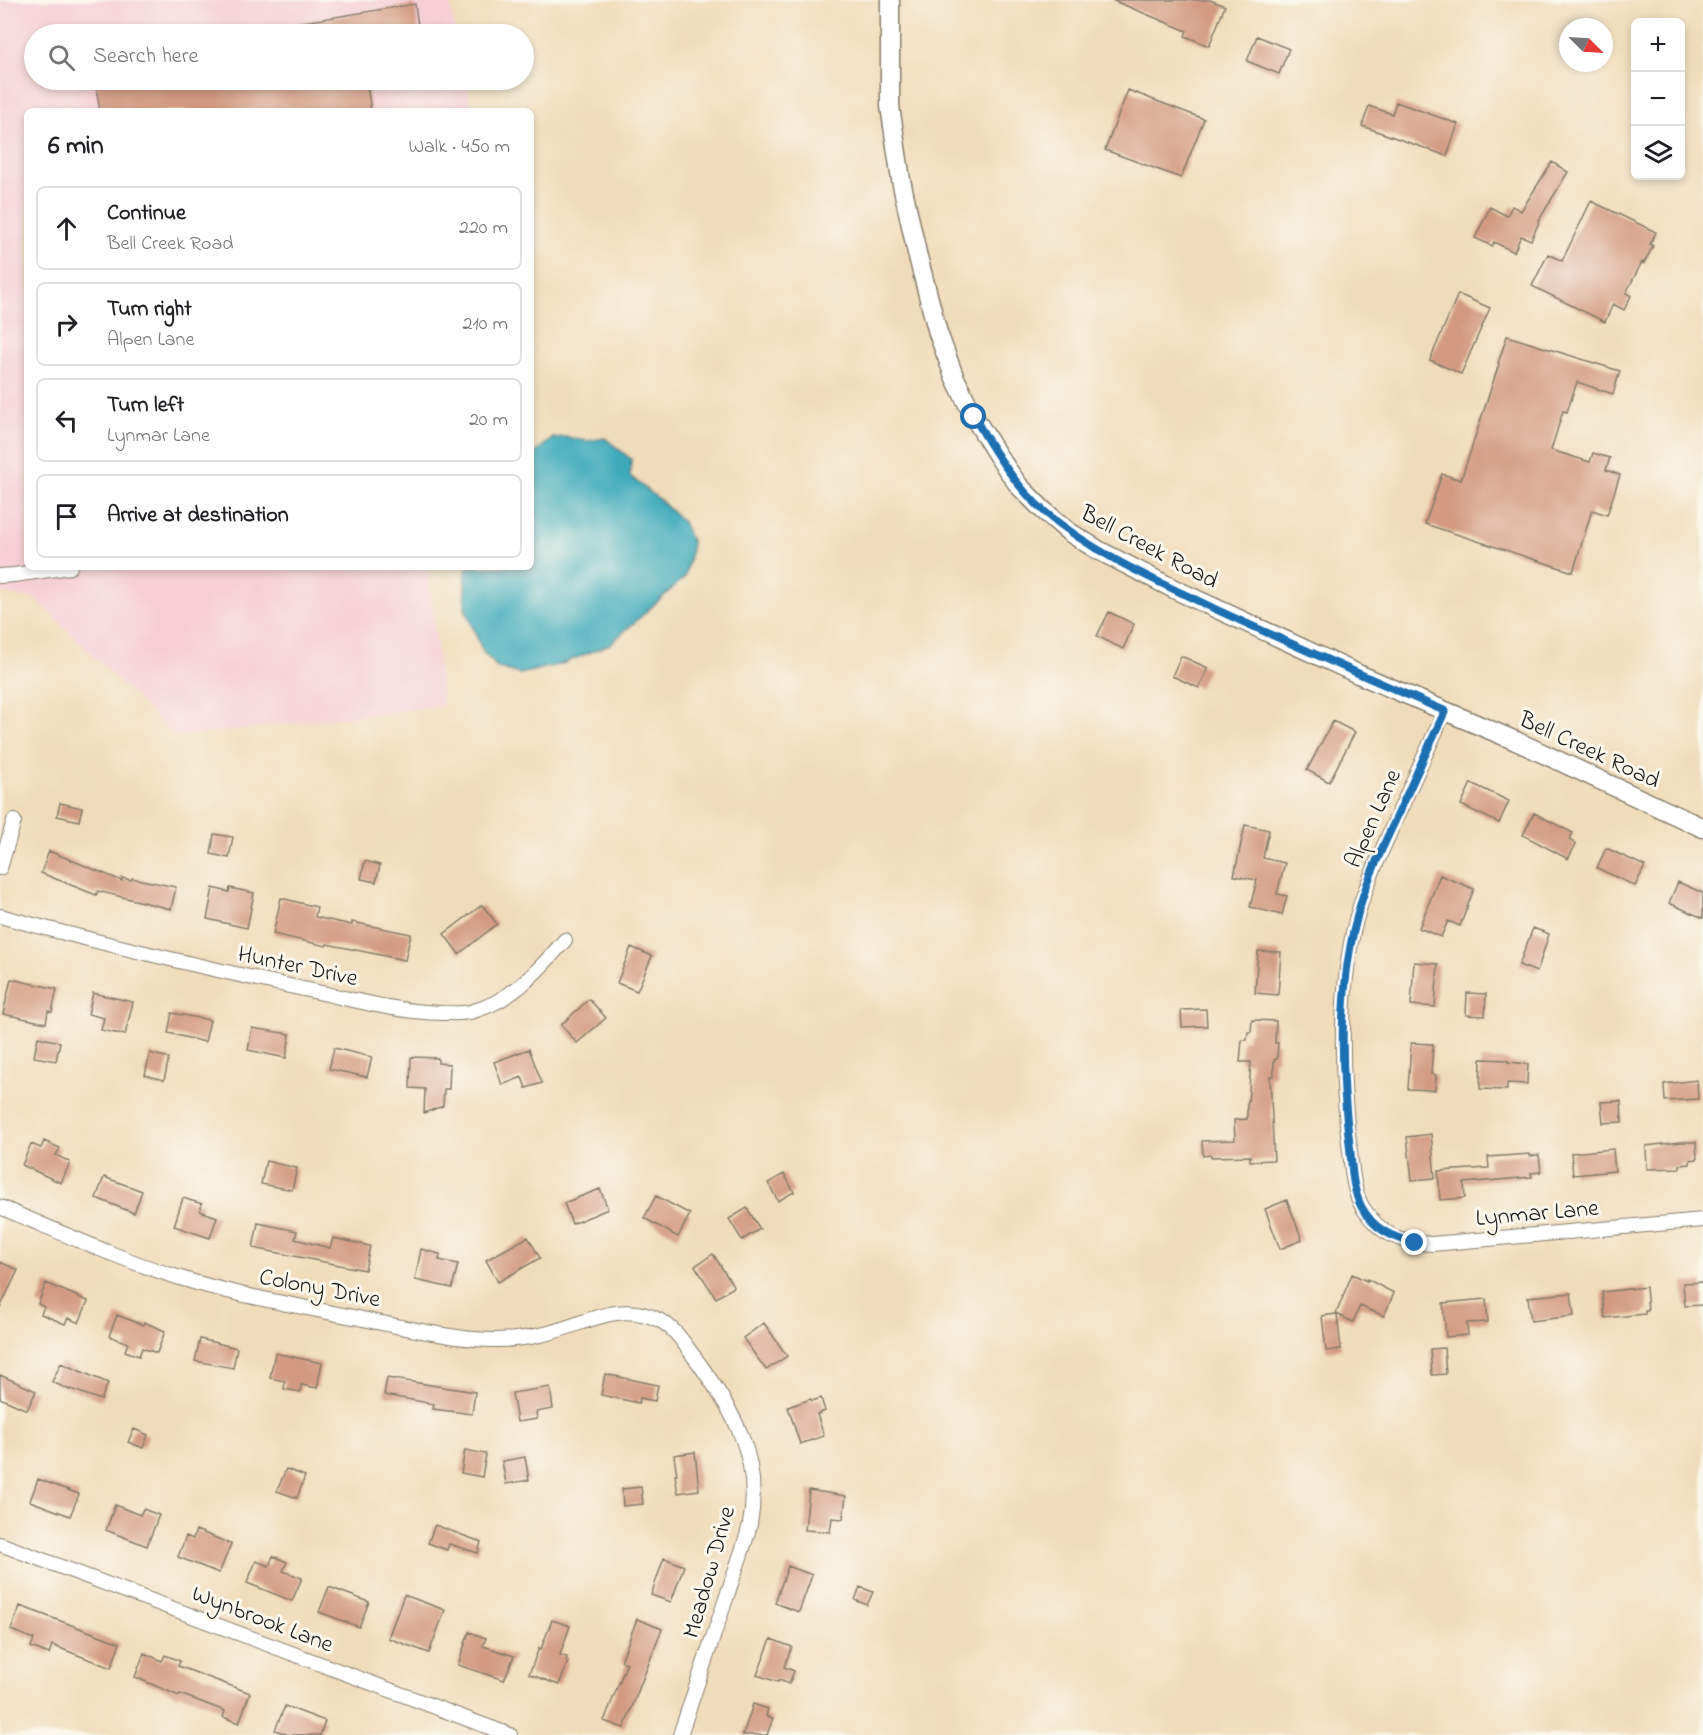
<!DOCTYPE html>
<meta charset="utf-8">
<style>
:root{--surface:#fff;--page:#f2f2f2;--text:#202124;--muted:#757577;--line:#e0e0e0}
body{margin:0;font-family:"Indie Flower",sans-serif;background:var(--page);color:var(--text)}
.controls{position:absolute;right:18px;top:18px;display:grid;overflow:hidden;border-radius:9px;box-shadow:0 3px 9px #0003}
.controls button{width:54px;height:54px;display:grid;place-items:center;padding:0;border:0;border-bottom:2px solid var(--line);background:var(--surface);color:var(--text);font:30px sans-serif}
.compass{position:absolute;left:1559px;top:18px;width:54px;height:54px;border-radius:50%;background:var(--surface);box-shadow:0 3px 9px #0003;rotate:114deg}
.stop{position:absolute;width:18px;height:18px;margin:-14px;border:4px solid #1f6fb2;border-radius:50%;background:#fff}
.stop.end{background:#1f6fb2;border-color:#fff;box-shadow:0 2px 6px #0008}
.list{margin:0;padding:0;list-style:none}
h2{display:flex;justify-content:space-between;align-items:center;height:78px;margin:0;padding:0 24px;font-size:26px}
h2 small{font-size:20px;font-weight:400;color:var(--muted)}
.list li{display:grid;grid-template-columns:39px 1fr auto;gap:18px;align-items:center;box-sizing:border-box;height:84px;margin:0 12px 12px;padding:0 12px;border:2px solid var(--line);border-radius:9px}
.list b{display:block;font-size:22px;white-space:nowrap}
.list p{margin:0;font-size:20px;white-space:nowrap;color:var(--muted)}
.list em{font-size:20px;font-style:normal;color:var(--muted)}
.icon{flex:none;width:33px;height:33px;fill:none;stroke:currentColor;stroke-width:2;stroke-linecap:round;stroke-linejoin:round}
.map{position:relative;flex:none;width:1703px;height:1735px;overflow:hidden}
.search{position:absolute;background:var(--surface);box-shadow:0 3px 9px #0003;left:24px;top:24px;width:510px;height:66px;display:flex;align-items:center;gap:15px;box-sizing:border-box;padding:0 21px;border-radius:33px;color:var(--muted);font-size:22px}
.panel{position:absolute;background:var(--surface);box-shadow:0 3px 9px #0003;left:24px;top:108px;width:510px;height:462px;border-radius:9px}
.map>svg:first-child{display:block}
.built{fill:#f6cfd6}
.water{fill:#3caabb;stroke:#2c636c;stroke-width:1.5}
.building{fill:#d39a81}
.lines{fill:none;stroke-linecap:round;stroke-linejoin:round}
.minor-casing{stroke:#867c6b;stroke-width:16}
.tertiary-casing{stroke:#867c6b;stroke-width:21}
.minor{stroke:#fff;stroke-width:14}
.tertiary{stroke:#fff;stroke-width:18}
.route{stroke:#1f6fb2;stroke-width:8}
.labels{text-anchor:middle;stroke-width:6;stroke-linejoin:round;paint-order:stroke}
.street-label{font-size:24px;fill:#1c1c1c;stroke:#fbf7ec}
</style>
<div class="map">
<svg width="1703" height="1735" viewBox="0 0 1703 1735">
<rect width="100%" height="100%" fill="#fbf7ec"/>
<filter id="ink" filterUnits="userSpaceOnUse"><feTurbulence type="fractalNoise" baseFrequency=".0167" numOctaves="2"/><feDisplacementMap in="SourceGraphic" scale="12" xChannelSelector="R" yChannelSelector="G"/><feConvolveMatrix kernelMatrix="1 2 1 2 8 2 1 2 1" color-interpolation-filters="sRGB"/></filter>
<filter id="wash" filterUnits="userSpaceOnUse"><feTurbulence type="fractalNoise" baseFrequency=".008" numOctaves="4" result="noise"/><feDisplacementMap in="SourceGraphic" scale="24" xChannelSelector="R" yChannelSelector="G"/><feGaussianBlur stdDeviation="1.35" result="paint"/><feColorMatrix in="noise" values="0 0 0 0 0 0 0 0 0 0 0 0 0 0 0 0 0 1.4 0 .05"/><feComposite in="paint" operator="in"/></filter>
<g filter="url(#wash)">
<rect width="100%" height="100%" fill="#f0dcba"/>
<path class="built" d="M0 0H449L456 34H34V80H466L472 111H27V567H428L443 706 175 737 36 599 0 593Z"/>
<path class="water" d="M567 437 587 441 605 438 631 459 630 476 660 500 683 522 692 543 689 561 685 577 610 644 562 664 520 674 498 668 483 652 465 609V576L467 567H531V456L553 438Z"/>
<g id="blocks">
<path class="building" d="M1112 0H1210L1225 6 1209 46 1185 36 1187 31Z
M415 4 419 34H273L272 27Z
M1257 36 1289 49 1279 74 1247 61Z
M95 80H366L371 111H100Z
M1128 90 1204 119 1181 178 1105 150Z
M1396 102 1458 124 1447 156 1362 126 1369 106 1392 114Z
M1552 162 1568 172 1539 220H1540L1531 240 1521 236 1514 252 1494 242 1492 246 1475 238 1490 207 1507 216 1512 206 1521 211Z
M1591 201 1656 232 1650 244 1653 246 1644 263 1642 262 1626 293 1631 296 1624 310 1613 304 1605 322 1532 286 1548 254 1562 261Z
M1458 294 1490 308 1461 374 1430 360Z
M1507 336 1620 371 1613 394 1577 382 1567 412 1563 411 1551 450 1590 462 1593 453 1610 458 1606 470 1620 475 1607 515 1592 510 1573 572 1425 524 1442 474 1461 480 1499 364 1498 363Z
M1109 612 1134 624 1123 649 1097 636Z
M1181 656 1208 668 1199 688 1172 676Z
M1333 721 1355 732 1329 782 1307 770Z
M1471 783 1509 801 1499 823 1461 805Z
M60 803 82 808 79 821 57 816Z
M1534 813 1573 833 1569 840 1576 844 1568 859 1523 835Z
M1245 825 1269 830 1263 858 1285 863 1277 894 1287 896 1282 915 1250 907 1257 880 1234 876Z
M214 834 233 837 229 858 211 854Z
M1606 848 1645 866 1635 886 1597 868Z
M49 851 122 881V878L131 880 132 878 176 887 171 909 98 891 96 895 41 873Z
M365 861 380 865 376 882 361 879Z
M1440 875 1474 889 1460 926 1448 921 1441 937 1419 928Z
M1678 882 1703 893V918L1669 903Z
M213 888 229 892 230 888 254 893 247 928 207 919Z
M281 898 317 907 315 917 352 925V922L411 934 405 960 327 944 326 946 273 934Z
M482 905 497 924 459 954 444 934Z
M1533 928 1549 934 1537 972 1519 965Z
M631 947 652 956 637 991 617 983Z
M1258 951 1281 952 1278 995 1255 993Z
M1414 962 1438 964 1435 1007 1411 1005Z
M11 979 57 989 52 1012 48 1011 46 1023 3 1014Z
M93 993 133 1002 125 1035 101 1030 104 1018 88 1014Z
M1467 993 1486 994 1485 1016 1466 1015Z
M589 999 606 1018 577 1043 561 1025Z
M1206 1009 1207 1026 1182 1027 1181 1010Z
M172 1013 210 1020 205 1042 168 1033Z
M1252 1020 1276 1021 1275 1043H1278L1277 1059 1274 1060V1076H1270L1274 1160 1250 1161V1156L1211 1157V1155L1203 1156 1202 1141 1235 1140 1234 1120 1247 1119V1103H1248L1251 1062H1240L1242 1040H1247L1248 1032H1251Z
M252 1028 290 1034 286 1058 248 1050Z
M38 1037 60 1042 56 1061 34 1057Z
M1411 1043 1433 1044 1431 1074 1436 1075 1435 1090 1408 1089Z
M334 1048 372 1057 367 1077 329 1069Z
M529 1049 542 1083 526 1088 522 1077 502 1085 494 1062Z
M150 1053 169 1058 164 1080 145 1075Z
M411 1057 438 1058V1063L450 1064 449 1089H444L443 1106 424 1113 425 1089 410 1088Z
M1481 1059 1508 1060V1062L1528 1064 1527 1084 1507 1083V1090L1480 1089Z
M1697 1080 1698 1099 1665 1101 1664 1084Z
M1621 1101 1622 1122 1603 1123 1601 1102Z
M1431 1134 1435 1178 1412 1180 1407 1137Z
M44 1141 60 1148 56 1155 70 1162 61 1183 22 1165 31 1144 41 1148Z
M1681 1142H1696L1697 1159 1690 1160V1164L1680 1165V1168L1647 1169 1646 1146Z
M1613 1149 1615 1171 1573 1175 1571 1153Z
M1530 1154V1156L1539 1155 1541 1172 1531 1173 1532 1177 1464 1183 1465 1198 1440 1200 1438 1171 1489 1168 1488 1157Z
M266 1161 297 1168 292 1190 261 1184Z
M784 1174 794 1192 778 1201 768 1183Z
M104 1177 142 1191 134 1213 96 1198Z
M600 1189 608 1209 572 1224 564 1203Z
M656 1196 690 1214 678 1237 644 1218Z
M183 1198 202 1204 200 1211 217 1217 210 1238 174 1226Z
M1287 1200 1302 1240 1280 1249 1265 1209Z
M747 1208 760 1229 742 1240 729 1219Z
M258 1223 297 1231 295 1239 330 1248 333 1238 370 1246 365 1270 253 1248Z
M528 1237 540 1258 498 1282 486 1260Z
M421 1249 440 1254 439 1260 458 1264 452 1288 415 1280Z
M713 1254 734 1287 716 1298 695 1266Z
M0 1262 18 1270 0 1308Z
M1352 1274 1367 1281V1279L1394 1293 1384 1316 1360 1306 1353 1322 1337 1314 1341 1349 1326 1351 1322 1316 1336 1314Z
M1703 1282V1305L1685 1306 1683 1283Z
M46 1283 88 1301 79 1323 68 1318 65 1324 41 1314 44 1307 38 1304Z
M1646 1287 1648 1311H1645V1314L1605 1318 1602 1292Z
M1571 1293 1574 1316 1531 1321 1528 1297Z
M1486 1299 1488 1322 1467 1323 1468 1335 1446 1337 1443 1303Z
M117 1315 143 1325 144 1322 165 1331 157 1353 142 1348 139 1356 125 1351 128 1343 109 1336Z
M764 1323 787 1356 766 1370 743 1338Z
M200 1339 237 1348 233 1368 195 1361Z
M1444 1348 1446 1374 1432 1375 1430 1349Z
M275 1353 322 1363 317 1388 301 1385 300 1392 284 1389 285 1381 270 1378Z
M61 1363 108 1383 101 1400 71 1389 70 1390 52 1382Z
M605 1374 658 1385 655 1401 640 1398 639 1403 601 1395Z
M0 1375 36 1391 27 1410 0 1398Z
M387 1378 475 1392 472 1414 433 1409 434 1404 384 1395Z
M550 1387 553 1409 536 1412 537 1419 517 1422 512 1393Z
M821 1398 825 1411 817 1414 824 1436 800 1444 788 1407 811 1399 812 1401Z
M134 1429 148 1435 143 1448 128 1442Z
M465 1450 486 1454 482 1477 461 1473Z
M695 1452 699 1490 678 1493 675 1475H677L674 1455Z
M525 1457 529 1480 506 1484 502 1461Z
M286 1469 305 1476 297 1498 277 1491Z
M38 1479 79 1494 70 1516 30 1501Z
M641 1487 643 1504 623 1506 622 1489Z
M809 1490 846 1496 843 1519 832 1518 830 1532 805 1530Z
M115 1505 140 1515 143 1509 159 1515 147 1546 106 1530Z
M435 1525 481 1542 478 1553 449 1544 447 1550 428 1543Z
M196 1530 231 1544 219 1573 178 1557 186 1536 193 1539Z
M273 1556 287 1562 283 1571 302 1578 292 1601 247 1583 256 1561 269 1566Z
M664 1558 684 1566 671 1602 651 1595Z
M788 1566 812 1575 799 1612 775 1603Z
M329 1587 369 1602 359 1627 319 1612Z
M860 1587 873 1592 867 1605 855 1600Z
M404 1595 445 1610 429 1653 388 1638Z
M20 1606 120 1643 111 1668 52 1645 49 1654 31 1647 34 1639 11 1630Z
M637 1619 662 1629 624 1728 604 1721 627 1663 621 1661Z
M552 1620 570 1626 560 1655 567 1657 566 1661 568 1662 559 1685 529 1674 539 1648 541 1649Z
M469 1632 486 1638 483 1646 514 1656 504 1680 458 1665Z
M771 1639 792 1647 784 1667 794 1671 789 1684 779 1680 778 1682 757 1675Z
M144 1653 162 1661 165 1655 180 1661 178 1666 250 1693 239 1723 223 1717 225 1711 180 1694 179 1696 135 1677Z
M753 1704 768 1709 766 1716 773 1718 767 1735H743Z
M285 1706 325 1721 320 1735H289L275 1730Z"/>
</g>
</g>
<g filter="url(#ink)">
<use href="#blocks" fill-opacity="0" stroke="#867c6b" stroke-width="1.5"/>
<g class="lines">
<g class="minor-casing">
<path id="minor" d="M0 576 14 575 70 567
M1445 711C1428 748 1411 785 1394 823 1380 855 1365 886 1356 920 1338 990 1341 1080 1350 1151 1352 1170 1353 1192 1363 1208 1381 1236 1401 1242 1432 1244L1703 1220
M0 868 14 821
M0 916C107 945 214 970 322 993 362 1002 401 1012 442 1013 451 1013 461 1014 470 1012 511 1002 538 971 565 940
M0 1207C58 1231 116 1258 177 1277 234 1295 294 1305 353 1317 393 1325 433 1335 474 1339 496 1341 519 1340 540 1335 582 1327 615 1299 659 1320 676 1328 687 1348 698 1362 734 1412 762 1459 750 1524 748 1533 745 1542 742 1551L680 1735
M0 1544 510 1735"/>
</g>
<g class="tertiary-casing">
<path id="tertiary" d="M890 0V106L901 180 917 253 938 333 954 376 974 417 998 456 1019 486 1043 510 1069 532 1098 550 1176 590 1358 674 1516 741 1703 828"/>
</g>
<use href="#minor" class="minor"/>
<use href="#tertiary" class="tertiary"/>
</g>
</g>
<g class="lines" filter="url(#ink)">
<path class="route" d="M974 417C994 451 1015 486 1045 512 1094 554 1157 581 1215 609 1291 644 1368 678 1445 711 1428 748 1411 786 1394 823 1379 855 1364 886 1356 921 1338 991 1341 1076 1350 1148 1352 1167 1352 1188 1361 1206 1373 1229 1391 1237 1415 1243"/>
</g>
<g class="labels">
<g class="street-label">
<text transform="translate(1150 546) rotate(28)" y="8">Bell Creek Road</text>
<text transform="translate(1590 749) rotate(25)" y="8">Bell Creek Road</text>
<text transform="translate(1372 818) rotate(-66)" y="8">Alpen Lane</text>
<text transform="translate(298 965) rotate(12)" y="8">Hunter Drive</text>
<text transform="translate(1537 1212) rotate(-5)" y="8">Lynmar Lane</text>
<text transform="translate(320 1287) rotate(11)" y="8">Colony Drive</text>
<text transform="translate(708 1572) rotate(-74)" y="8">Meadow Drive</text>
<text transform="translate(263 1618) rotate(21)" y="8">Wynbrook Lane</text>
</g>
</g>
</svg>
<div class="controls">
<button>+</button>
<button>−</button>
<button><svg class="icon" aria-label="layers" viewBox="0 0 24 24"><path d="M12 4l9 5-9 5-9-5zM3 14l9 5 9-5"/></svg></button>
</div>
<svg class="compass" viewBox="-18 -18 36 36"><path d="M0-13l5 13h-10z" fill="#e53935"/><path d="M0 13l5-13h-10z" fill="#757577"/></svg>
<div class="stop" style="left:974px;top:417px"></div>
<div class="stop end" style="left:1415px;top:1243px"></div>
<div class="search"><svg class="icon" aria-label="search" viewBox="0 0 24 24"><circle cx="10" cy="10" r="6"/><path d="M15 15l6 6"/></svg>Search here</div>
<section class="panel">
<h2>6 min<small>Walk · 450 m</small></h2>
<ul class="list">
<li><svg class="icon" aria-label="ahead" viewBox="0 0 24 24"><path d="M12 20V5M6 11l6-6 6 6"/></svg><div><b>Continue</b><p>Bell Creek Road</p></div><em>220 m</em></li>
<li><svg class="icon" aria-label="right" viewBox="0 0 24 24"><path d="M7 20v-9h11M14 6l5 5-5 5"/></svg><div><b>Turn right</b><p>Alpen Lane</p></div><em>210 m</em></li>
<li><svg class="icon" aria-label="left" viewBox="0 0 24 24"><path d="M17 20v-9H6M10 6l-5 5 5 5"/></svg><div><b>Turn left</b><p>Lynmar Lane</p></div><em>20 m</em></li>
<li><svg class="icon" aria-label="arrive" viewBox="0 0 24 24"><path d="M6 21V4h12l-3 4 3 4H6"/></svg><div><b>Arrive at destination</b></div></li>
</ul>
</section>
</div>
